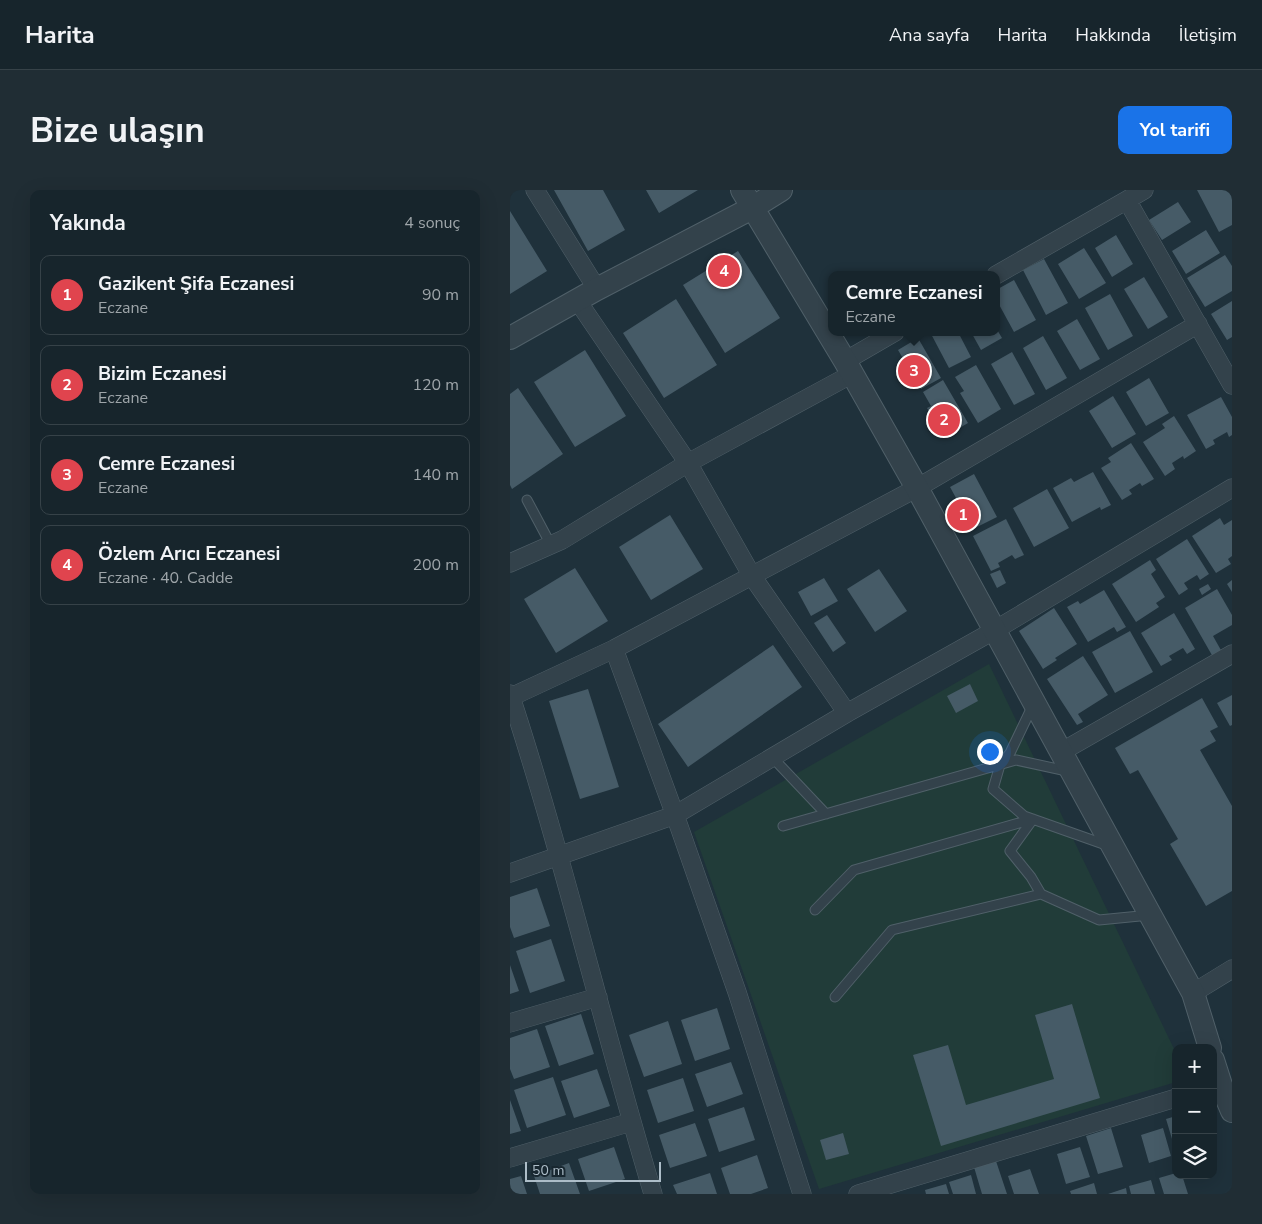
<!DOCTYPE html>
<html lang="tr">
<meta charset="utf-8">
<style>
:root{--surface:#17252c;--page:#202d34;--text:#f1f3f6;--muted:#9ea5a9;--line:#364248;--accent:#1a73e8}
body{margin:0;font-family:"Nunito Sans",sans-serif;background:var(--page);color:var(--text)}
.controls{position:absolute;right:15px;bottom:15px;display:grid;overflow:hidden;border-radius:10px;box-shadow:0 5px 20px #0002}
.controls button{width:45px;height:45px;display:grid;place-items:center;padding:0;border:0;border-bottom:1px solid var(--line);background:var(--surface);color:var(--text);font:25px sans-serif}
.scale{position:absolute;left:15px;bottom:12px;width:136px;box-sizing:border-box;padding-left:5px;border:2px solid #adbdc8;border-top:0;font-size:14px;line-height:18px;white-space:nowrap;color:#adbdc8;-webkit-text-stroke:4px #182730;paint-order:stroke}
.you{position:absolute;left:479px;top:561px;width:18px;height:18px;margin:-12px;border:4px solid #fff;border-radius:50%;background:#1a73e8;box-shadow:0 0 0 8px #1a73e833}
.badge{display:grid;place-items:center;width:32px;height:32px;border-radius:50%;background:var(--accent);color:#fff;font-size:16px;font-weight:700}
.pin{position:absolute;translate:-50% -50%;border:2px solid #fff;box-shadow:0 1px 5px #0006}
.popup{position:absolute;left:318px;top:81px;width:172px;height:65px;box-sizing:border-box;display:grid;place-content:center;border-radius:10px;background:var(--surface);filter:drop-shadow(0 1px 4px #0005);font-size:16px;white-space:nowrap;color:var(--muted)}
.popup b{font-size:19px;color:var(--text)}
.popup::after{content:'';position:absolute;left:50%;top:100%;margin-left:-10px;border:10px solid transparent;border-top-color:var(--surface)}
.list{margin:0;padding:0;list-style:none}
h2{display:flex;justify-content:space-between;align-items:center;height:65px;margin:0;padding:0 20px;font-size:21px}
h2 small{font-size:16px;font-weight:400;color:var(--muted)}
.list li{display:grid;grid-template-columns:32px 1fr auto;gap:15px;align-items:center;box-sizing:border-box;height:80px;margin:0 10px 10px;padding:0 10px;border:1px solid var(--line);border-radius:10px}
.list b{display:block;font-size:19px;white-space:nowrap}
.list p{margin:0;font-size:16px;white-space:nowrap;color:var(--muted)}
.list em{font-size:16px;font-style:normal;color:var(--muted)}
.icon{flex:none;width:28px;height:28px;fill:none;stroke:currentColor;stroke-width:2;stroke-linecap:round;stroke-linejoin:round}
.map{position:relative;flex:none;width:722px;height:1004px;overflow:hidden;border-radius:10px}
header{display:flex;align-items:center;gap:30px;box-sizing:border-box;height:70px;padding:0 25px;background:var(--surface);border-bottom:1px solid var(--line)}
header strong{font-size:24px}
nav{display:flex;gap:28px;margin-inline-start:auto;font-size:18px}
.intro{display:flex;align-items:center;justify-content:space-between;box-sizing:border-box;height:120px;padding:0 30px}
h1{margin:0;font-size:35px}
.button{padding:12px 22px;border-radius:10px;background:var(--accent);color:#fff;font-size:18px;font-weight:700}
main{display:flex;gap:30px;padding:0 30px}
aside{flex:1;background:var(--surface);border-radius:10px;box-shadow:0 5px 20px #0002}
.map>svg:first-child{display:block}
.green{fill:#213c39}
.building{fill:#465b67}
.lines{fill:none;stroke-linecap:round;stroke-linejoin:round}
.service-casing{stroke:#506069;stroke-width:11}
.minor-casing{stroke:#506069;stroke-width:19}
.tertiary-casing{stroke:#506069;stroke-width:24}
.service{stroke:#33424b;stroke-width:9}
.minor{stroke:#33424b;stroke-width:18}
.tertiary{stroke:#33424b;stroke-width:22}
</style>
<header>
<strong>Harita</strong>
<nav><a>Ana sayfa</a><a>Harita</a><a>Hakkında</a><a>İletişim</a></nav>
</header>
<div class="intro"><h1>Bize ulaşın</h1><a class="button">Yol tarifi</a></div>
<main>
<aside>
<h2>Yakında<small>4 sonuç</small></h2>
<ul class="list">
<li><span class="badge" style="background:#e0444e">1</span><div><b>Gazikent Şifa Eczanesi</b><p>Eczane</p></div><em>90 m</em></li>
<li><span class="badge" style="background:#e0444e">2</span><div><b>Bizim Eczanesi</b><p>Eczane</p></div><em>120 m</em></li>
<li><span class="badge" style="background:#e0444e">3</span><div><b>Cemre Eczanesi</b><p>Eczane</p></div><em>140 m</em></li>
<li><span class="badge" style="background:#e0444e">4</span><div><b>Özlem Arıcı Eczanesi</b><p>Eczane · 40. Cadde</p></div><em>200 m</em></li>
</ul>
</aside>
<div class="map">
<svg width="722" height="1004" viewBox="0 0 722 1004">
<rect width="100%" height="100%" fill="#1f313b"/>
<path class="green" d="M479 474 666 863V892L309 999 184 642Z"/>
<path class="building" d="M44 0H93L115 40 78 61Z
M136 0H188L149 23Z
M687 0H722V35L709 42Z
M668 12 681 32 652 50 639 30Z
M0 21 37 81 0 104Z
M696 40 710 63 676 84 662 61Z
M606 45 623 74 602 87 585 58Z
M574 58 596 93 569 109 548 74Z
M228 61 270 128 215 163 173 95Z
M715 65 722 76V101L695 117 677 88Z
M534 69 558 113 536 125 513 80Z
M634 87 658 127 638 139 614 99Z
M504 90 526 130 504 142 486 109V100Z
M600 104 623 146 598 160 575 118Z
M166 109 207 175 154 208 113 143Z
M722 111V147L717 150 701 124Z
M567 129 590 169 570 180 547 141Z
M486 138 492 148 471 160 461 142H486Z
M420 142H448L461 167 439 178Z
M533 146 557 188 536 200 513 158Z
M408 148 431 188 411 199 388 160Z
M75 160 116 226 65 257 24 192Z
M502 162 525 204 504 215 481 174Z
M466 175 491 219 468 233 450 203 454 201 445 187Z
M639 188 659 223 636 236 616 202Z
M433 190 458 233 434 247 417 218 421 216 413 202Z
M8 198 53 264 2 299 0 295V204Z
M603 206 626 244 602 258 579 221Z
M711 207 722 227V245L719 247 717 242 703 250 705 254 696 259 677 225Z
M664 226 686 261 674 269 673 266 662 273 665 279 655 286 633 252 655 238 652 234Z
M621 253 644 289 632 296 630 293 619 300 622 304 612 310 591 278 601 272 598 268Z
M583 282 601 315 591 320 590 317 562 332 543 298 561 288 564 292Z
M464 284 487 327 463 339 440 297Z
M537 299 559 338 524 357 503 318Z
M160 325 193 379 141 410 109 357Z
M710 328 714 335 722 330V366L718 369 721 374 706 383 682 346Z
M496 329 514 365 505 369 502 365 488 373 490 377 481 381 463 346Z
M677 349 699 384 690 390 687 385 674 393 678 399 669 405 646 369Z
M640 370 646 380 641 384 655 407 646 413 649 417 626 432 602 394Z
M65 378 98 431 46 463 14 409Z
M369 379 397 421 365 442 337 399Z
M490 380 496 393 487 398 480 384Z
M314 388 328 411 301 426 288 402Z
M722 390V402L717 394Z
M698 394 701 399 692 405 689 399Z
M707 399 722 425V435L703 446 712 462 703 467 675 418Z
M594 400 616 437 607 442 604 437 578 452 557 417 568 411 570 414Z
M544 418 567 454 545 468 547 470 533 479 509 441Z
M664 423 685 459 677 464 673 458 659 466 662 470 651 476 631 443Z
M317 425 336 453 323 462 304 433Z
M620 441 643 482 605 503 582 462Z
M263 455 292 497 178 577 148 534Z
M573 466 598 505 568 524 573 532 567 535 537 489Z
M460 494 468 511 446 523 437 506Z
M78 499 109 597 70 609 39 511Z
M722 505V535L720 536 707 513Z
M692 508 708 537 700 541 706 551 690 560 722 616V701L696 716 660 654 668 649 628 580 620 584 605 558Z
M27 698 40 736 4 748 0 737V707Z
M41 749 55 791 20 803 6 761Z
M0 775 9 801 0 804Z
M562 814 590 908 431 956 403 865 438 855 456 915 544 889 525 825Z
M207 818 220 859 185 871 171 830Z
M71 824 84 864 49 876 35 836Z
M158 831 172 874 134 887 119 845Z
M27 839 40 877 4 889 0 879V848Z
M221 872 233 904 197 917 185 884Z
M87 879 100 916 64 928 51 891Z
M43 887 56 925 17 938 4 900Z
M173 888 184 921 148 933 137 900Z
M0 910 11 941 0 944Z
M234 917 245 950 209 962 198 929Z
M666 926V959H665L656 929Z
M185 933 197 966 160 978 149 945Z
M601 938 613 977 588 984 576 946Z
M653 938 661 966 639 973 631 945Z
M333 943 339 964 316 970 310 950Z
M104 957 115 989 79 1001 68 969Z
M570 957 580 987 556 994 547 964Z
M247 965 258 998 241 1004H220L211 978Z
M486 971 497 1004H472L464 977Z
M59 973 70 1004H30L24 986Z
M520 979 529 1004H504L498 986Z
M200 983 207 1004H167L163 995Z
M666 983V985H672L678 1004H654L649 988Z
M461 985 466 1004H443L439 992Z
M11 986 17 1004H0V989Z
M641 990 645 1004H621L619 996Z
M584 993 587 1004H561L560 1001Z
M436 994 439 1004H416L415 1000Z
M616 998 617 1004H598Z"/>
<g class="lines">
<g class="service-casing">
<path id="service" d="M17 310 41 355
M523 515 500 563 490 575 483 599 514 626 599 656
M262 567 316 624
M523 629 500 661 521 687 531 704
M273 636 506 570 557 581
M305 720 344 680 523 629
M325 807 382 740 531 704 589 730 640 725"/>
</g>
<g class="minor-casing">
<path id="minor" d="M25 0 87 99
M617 10 722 195
M486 85 617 10 634 0
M67 110 178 273 242 386 337 523
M335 171 385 142
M0 373 52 350 178 273 342 184
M104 459 165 625 227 802 292 1004
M0 504C54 669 93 838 143 1004
M1 507 104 459 407 298 688 134
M551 562 722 464
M0 683 165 625 337 523 485 440 722 298
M683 803 722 779
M0 833 88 807
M0 968 121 932
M348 1004 666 908"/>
</g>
<g class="tertiary-casing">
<path id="tertiary" d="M232 0 335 171 407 298 562 582 683 803 700 858
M0 148 87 99 242 18 271 0
M703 870 711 895 722 921"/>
</g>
<use href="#service" class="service"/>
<use href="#minor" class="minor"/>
<use href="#tertiary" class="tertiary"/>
</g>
</svg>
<div class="controls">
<button>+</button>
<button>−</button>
<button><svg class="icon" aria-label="layers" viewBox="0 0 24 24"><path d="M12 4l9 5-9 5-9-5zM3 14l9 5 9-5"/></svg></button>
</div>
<div class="scale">50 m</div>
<div class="you"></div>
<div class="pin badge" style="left:453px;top:325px;background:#e0444e">1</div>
<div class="pin badge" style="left:434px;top:230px;background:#e0444e">2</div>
<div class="pin badge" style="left:404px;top:181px;background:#e0444e">3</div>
<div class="popup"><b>Cemre Eczanesi</b>Eczane</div>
<div class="pin badge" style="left:214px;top:81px;background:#e0444e">4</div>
</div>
</main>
